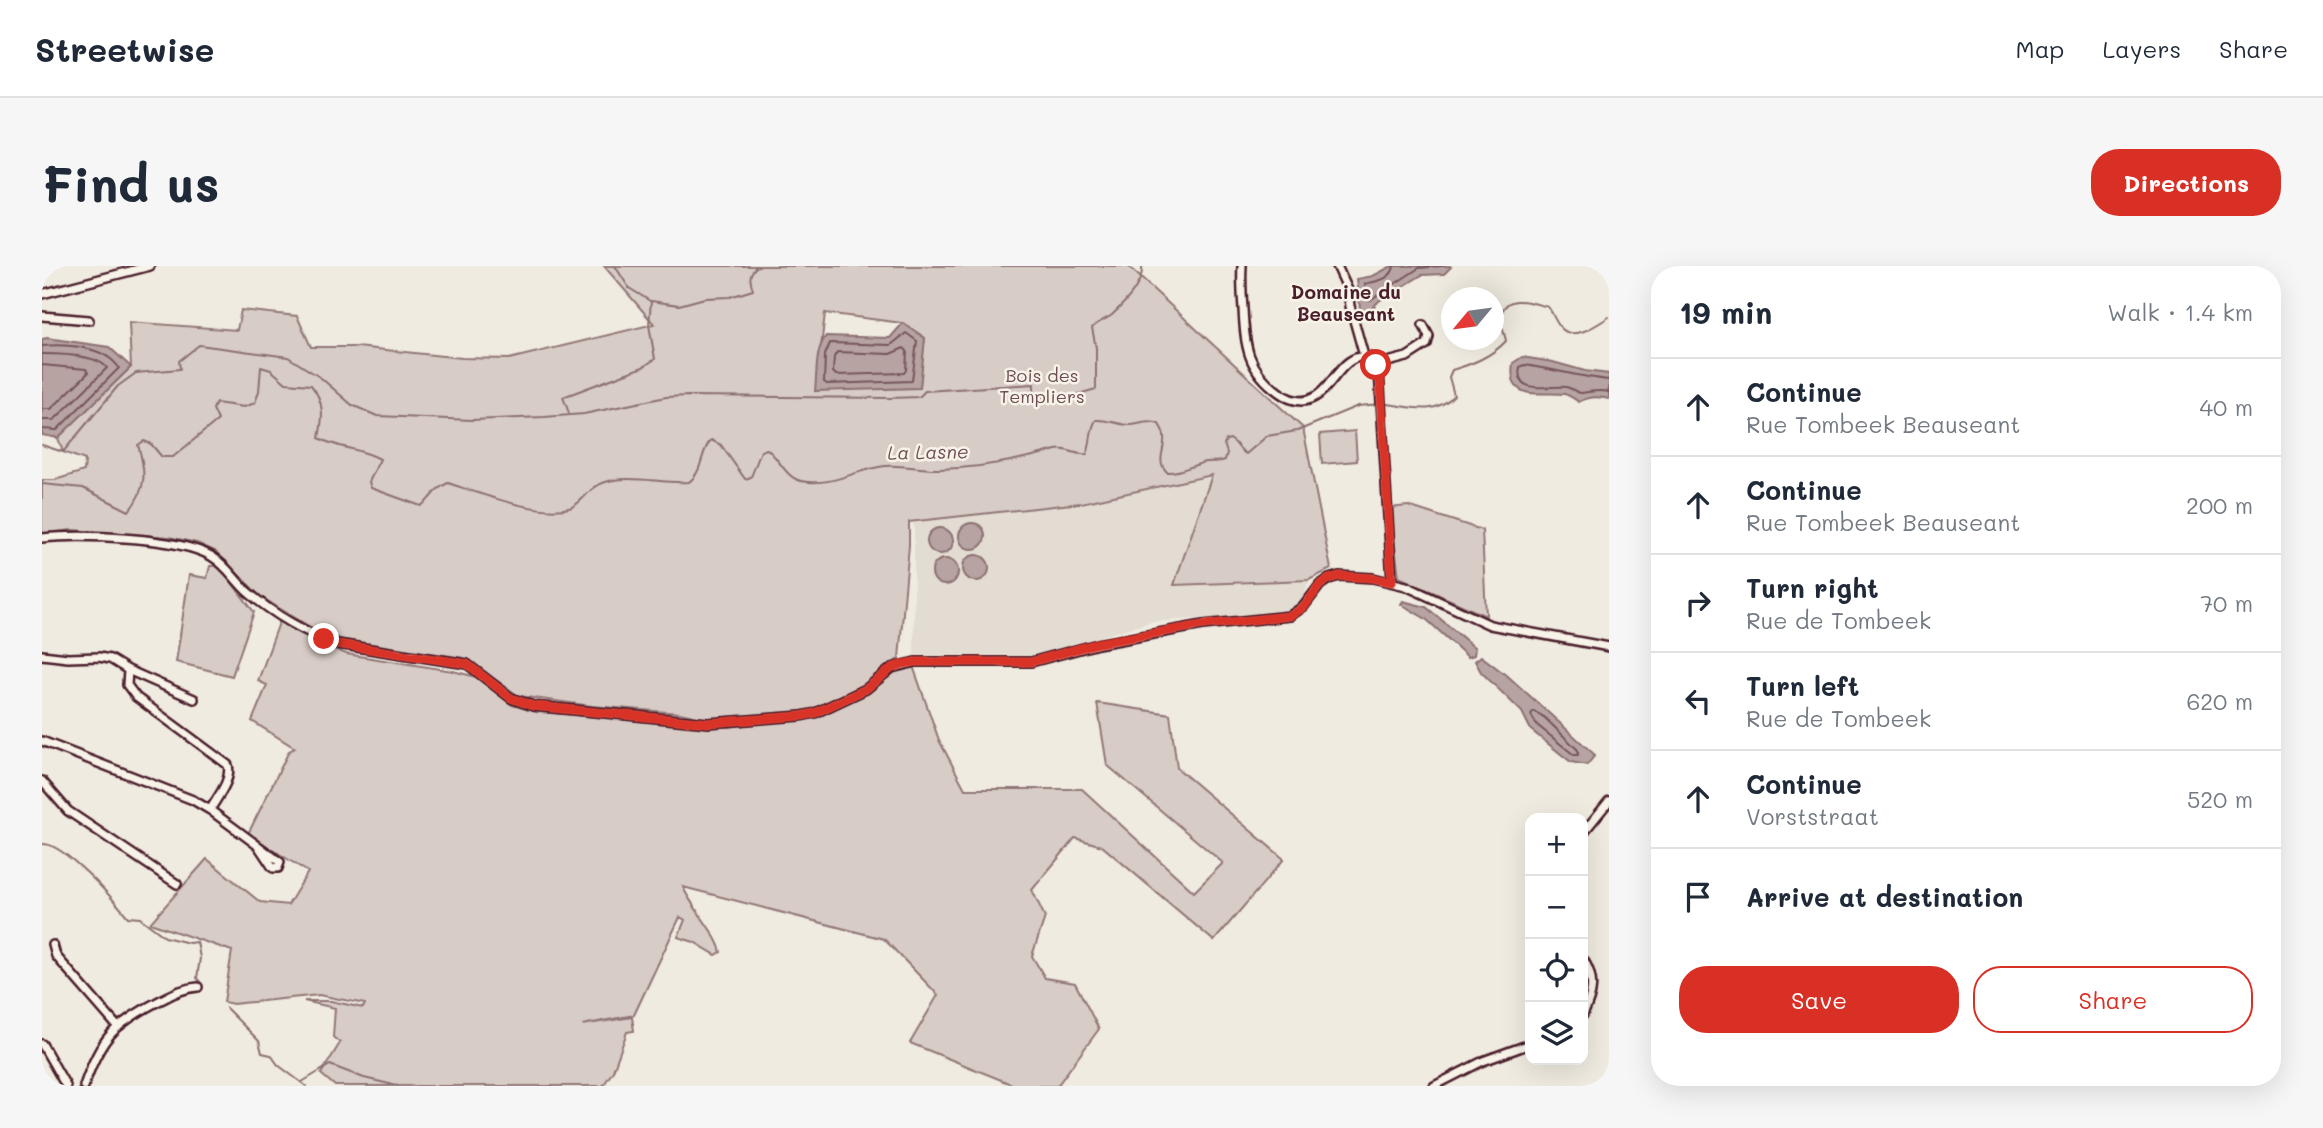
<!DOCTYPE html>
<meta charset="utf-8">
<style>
:root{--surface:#fff;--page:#f6f6f7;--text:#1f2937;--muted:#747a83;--line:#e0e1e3;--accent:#d93025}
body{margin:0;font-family:Mali,sans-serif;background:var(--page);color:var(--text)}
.controls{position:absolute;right:21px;bottom:21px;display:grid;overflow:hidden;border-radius:14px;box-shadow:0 7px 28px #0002}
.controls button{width:63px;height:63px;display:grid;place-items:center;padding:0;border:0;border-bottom:2px solid var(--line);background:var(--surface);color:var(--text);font:35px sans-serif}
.compass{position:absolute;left:1399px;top:21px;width:63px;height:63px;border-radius:50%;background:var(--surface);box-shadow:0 7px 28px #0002;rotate:241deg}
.stop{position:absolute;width:21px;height:21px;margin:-16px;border:5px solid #d93025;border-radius:50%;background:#fff}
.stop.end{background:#d93025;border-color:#fff;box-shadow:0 2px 7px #0008}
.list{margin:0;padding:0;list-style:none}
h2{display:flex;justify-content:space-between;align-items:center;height:91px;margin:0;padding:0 28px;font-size:30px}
h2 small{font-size:23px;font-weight:400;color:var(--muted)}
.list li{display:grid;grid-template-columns:46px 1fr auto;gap:21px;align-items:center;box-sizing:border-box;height:98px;padding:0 28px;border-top:2px solid var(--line)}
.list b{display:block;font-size:26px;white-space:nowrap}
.list p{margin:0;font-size:23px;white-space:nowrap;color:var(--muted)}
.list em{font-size:23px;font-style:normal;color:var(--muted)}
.actions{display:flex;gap:14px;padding:21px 28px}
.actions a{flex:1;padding:16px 0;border:2px solid var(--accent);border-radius:28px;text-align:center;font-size:24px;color:var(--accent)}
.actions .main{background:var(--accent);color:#fff}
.icon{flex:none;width:38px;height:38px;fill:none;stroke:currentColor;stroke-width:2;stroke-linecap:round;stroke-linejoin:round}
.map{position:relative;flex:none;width:1567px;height:820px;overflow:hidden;border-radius:28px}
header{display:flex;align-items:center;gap:42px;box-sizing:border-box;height:98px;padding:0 35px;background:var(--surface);border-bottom:2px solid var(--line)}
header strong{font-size:33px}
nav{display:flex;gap:38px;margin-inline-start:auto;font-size:24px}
.intro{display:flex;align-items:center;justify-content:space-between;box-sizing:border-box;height:168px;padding:0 42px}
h1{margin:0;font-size:49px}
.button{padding:18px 32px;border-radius:28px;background:var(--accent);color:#fff;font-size:24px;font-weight:700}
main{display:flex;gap:42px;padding:0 42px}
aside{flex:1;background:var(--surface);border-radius:28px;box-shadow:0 7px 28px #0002}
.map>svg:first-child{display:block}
.built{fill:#e3dcd2}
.green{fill:#d8cdc6;stroke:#917678;stroke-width:2;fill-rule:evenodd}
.water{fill:#b7a4a2;stroke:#8b6f72;stroke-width:2}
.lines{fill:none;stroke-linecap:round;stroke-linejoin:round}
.shore{stroke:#76545b;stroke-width:2}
.stream{stroke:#8b6f72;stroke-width:2}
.minor-casing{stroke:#4a1f2b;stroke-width:12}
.minor{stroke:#f7f3e8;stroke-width:7}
.route{stroke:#d93025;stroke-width:9}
.labels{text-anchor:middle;stroke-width:5;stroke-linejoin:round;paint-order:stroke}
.park-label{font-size:18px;fill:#6e4a52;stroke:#f7f3e8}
.neighbourhood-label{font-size:19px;font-weight:bold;fill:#4a1f2b;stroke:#f7f3e8}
.water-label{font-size:19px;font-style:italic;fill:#704e55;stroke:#f7f3e8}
</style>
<header>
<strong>Streetwise</strong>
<nav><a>Map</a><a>Layers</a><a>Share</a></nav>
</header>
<div class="intro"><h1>Find us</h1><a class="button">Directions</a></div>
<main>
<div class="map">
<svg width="1567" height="820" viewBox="0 0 1567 820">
<rect width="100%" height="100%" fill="#f0ebe0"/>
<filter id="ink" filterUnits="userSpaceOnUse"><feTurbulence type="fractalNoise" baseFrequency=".0143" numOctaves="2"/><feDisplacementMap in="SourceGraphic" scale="14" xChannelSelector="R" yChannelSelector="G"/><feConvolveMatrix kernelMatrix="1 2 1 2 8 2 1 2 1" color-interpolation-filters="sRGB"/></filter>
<g filter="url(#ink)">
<path class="built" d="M1171 209 1132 318 1267 314 1262 330 1253 342 1242 347 1109 356 993 389H872V257L1039 237Z"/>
<path class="green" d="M562 0H1086L1261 162 1289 303 1267 314 1132 319 1170 209 1039 237 867 256V279L857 392 835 411 871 400 897 474 923 523H1040L1152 626 1181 597 1065 499 1055 437 1128 448 1135 502 1242 593 1172 675 1060 580 1033 572 990 624 1003 651 990 690 1003 712 1033 717 1057 763 1015 820H974L868 777 896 729 842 673 641 621C650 642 674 666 679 686L674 689 652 676 636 671 643 654 638 651 592 749 540 759 590 751 592 765 585 766 571 805 561 820H293L279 808 298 777 291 771 293 742 262 735H289L321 742 323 738 277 729 191 738 182 736 190 685 108 657 165 593 218 636 246 639 266 606 206 568 247 485 253 482 210 455 225 419 216 415 238 354 278 377 304 388 411 405 434 411 470 439 495 446 687 461 761 452 774 443 755 448 670 454 638 447 550 440 477 430 422 392 297 373 270 362 219 331 173 285 155 277 127 271 30 264 0 268V214H13L42 205 43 194 21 186 16 172 89 101 87 56 195 64 199 44 255 50 269 81H315L420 92 467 93 612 58ZM783 47 860 57 883 72 881 85 774 125Z
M1313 165 1315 195 1280 198 1278 168Z
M1366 240 1440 264 1444 350 1357 311 1348 242Z
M168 300H177L212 346 190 410 134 396 147 309 165 312Z"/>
<path class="water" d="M1350 0H1408L1409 1 1402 8 1380 9 1337 35 1325 47 1318 43 1315 13 1331 10Z
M861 57 883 72 878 122 773 125C775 108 773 83 784 70L848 72Z
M5 72 67 81 89 101 16 172 0 169V73Z
M1480 91 1511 96 1543 105 1567 108V133C1556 130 1547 130 1537 136 1532 133 1528 129 1522 128 1497 125 1465 137 1471 97Z
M917 270a13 13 0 1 1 26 0a13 13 0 1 1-26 0Z
M885 275a13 13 0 1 1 26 0a13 13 0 1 1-26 0Z
M921 302a13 13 0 1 1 26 0a13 13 0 1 1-26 0Z
M890 306a13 13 0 1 1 26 0a13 13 0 1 1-26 0Z
M1361 335 1384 341 1433 382 1432 389 1426 391 1384 353 1359 338Z
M1439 390 1468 412 1553 489 1545 499 1529 496 1489 464 1480 446 1439 406 1433 395Z"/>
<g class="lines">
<path class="shore" d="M1352 0C1350 14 1334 15 1323 18L1324 34H1328L1377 2 1400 0
M864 67 875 75 870 115 785 118 782 116 783 89 788 77 849 79Z
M0 80C25 78 63 80 77 102L15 164 0 163
M862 82 865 85 864 104 862 107 794 109 791 106 792 91 795 86 848 88Z
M0 88C16 88 56 89 65 102L12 154H0
M0 99 44 103 46 107 9 143H0
M1567 114C1538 111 1511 103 1482 99L1478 101C1472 130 1508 119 1524 121 1530 122 1534 127 1539 127 1550 126 1556 123 1567 126
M1491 445 1502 451 1536 484V489H1532L1495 459 1489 449Z"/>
<path class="stream" d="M573 0 587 22 608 35
M1344 138C1369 140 1392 151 1412 129L1407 111 1410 104C1430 98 1449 91 1464 75 1463 67 1458 60 1459 52 1461 26 1489 36 1506 41 1511 47 1513 56 1519 62 1532 76 1554 59 1567 51
M527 147 521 131 601 101 613 93 607 59 609 35 637 39 663 32 688 31 711 24C708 14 706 8 715 0
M0 179 21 186 76 120 94 107 138 103 137 95 157 79 246 91 279 112 310 139 335 150 430 154 502 151 542 148 624 131 646 130 848 132 877 131 883 125 992 118V127L1012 135 1054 123V82L1050 62C1056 56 1063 54 1070 49 1082 38 1102 17 1100 0
M0 218 41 222 87 245C105 222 104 206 96 179L102 175 109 178 120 191H131L176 154 171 143 174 137 202 141 213 137 217 125 219 101 229 104 244 117 269 119C283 136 281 152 277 172 297 183 317 182 338 193L327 216 329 222 379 240C392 231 389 225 406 217 437 227 496 250 527 242 542 238 545 218 572 214 597 210 622 218 647 216 661 206 658 186 669 174L679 179 703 213 709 211 719 185 725 183C737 192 744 212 759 215 792 221 814 203 843 200 860 198 879 204 897 203 936 202 976 195 1014 184 1025 181 1033 190 1045 188 1050 176 1047 165 1054 154 1066 153 1077 159 1089 159 1100 158 1106 154 1117 158 1119 162 1122 166 1122 170 1124 184 1113 194 1125 206 1140 207 1151 198 1165 196 1173 195 1176 197 1183 194L1185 187 1182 178 1184 174 1188 173C1195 177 1197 184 1204 188L1225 170 1255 165 1316 140 1338 138
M0 578C20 575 72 634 86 651L98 652 123 671 147 677 155 676 158 692 155 712 159 717
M184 742 217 775 220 787 229 789 236 799 264 820
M260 816 288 799 322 812 356 820"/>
<g class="minor-casing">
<path id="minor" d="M1200 0C1199 14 1200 29 1201 43 1203 80 1205 104 1238 127 1249 135 1261 138 1273 131 1292 120 1301 86 1327 91L1337 104 1350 316
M1295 0 1306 24 1308 40 1322 90
M0 28 108 0
M0 50 47 54
M1334 99 1365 91 1385 78 1387 70 1381 59
M0 272C39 268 136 271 169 290 185 299 194 316 207 327 231 348 265 368 295 378L425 398 469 432 491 440 666 457 759 450 773 447 824 423 850 402 873 396H989L1056 378 1161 359 1248 350 1262 340 1278 319 1287 313 1297 310 1331 312 1364 320 1448 359 1567 381
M0 389 26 392 57 391 68 393 86 404 152 433
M86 404 85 419 94 431 186 499C190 514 176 530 168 544
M0 475 151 534 168 544 238 596 236 602H231L217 581
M0 515 26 545 135 618
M1541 567 1567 535
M11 679 14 690 75 760
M1541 693C1554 713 1551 728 1541 749
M0 778 24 820
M42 820C58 773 71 759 115 736 129 729 140 722 156 721
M1392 820 1441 795 1488 778"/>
</g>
<use href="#minor" class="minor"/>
</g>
</g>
<g class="lines" filter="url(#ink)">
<path class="route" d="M282 373 295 378 425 398 469 432 491 440 666 457 760 450 773 447 824 423 850 402 861 398 873 396H989L1056 377 1161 359 1248 350 1262 341 1278 319 1287 313 1297 310 1331 312 1350 316 1338 109 1334 99"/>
</g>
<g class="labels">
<g class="park-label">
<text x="1000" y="116">Bois des<tspan x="1000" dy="21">Templiers</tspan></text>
</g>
<g class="neighbourhood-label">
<text x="1304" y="33">Domaine du<tspan x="1304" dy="22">Beauseant</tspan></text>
</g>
<g class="water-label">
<text transform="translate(886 186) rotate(-1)" y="7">La Lasne</text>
</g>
</g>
</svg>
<div class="controls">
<button>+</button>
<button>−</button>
<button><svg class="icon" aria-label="locate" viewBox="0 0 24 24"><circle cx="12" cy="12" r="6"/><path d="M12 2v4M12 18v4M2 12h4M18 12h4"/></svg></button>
<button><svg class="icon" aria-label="layers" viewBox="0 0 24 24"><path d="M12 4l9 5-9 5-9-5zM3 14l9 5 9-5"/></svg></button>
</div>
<svg class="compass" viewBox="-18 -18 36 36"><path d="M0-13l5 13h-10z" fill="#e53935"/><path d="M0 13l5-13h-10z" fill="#747a83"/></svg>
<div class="stop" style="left:1334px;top:99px"></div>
<div class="stop end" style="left:282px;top:373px"></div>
</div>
<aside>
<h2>19 min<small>Walk · 1.4 km</small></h2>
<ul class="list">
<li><svg class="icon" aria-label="ahead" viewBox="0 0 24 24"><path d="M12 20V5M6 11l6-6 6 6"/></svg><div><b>Continue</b><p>Rue Tombeek Beauseant</p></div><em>40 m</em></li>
<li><svg class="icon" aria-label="ahead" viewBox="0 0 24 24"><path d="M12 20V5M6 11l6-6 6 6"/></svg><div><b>Continue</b><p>Rue Tombeek Beauseant</p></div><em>200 m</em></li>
<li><svg class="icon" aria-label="right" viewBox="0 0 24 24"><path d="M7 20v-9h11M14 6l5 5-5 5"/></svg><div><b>Turn right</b><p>Rue de Tombeek</p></div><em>70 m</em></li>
<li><svg class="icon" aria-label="left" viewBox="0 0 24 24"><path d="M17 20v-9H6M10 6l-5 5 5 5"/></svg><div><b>Turn left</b><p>Rue de Tombeek</p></div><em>620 m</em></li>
<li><svg class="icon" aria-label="ahead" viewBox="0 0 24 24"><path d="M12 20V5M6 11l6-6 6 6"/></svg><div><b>Continue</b><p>Vorststraat</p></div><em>520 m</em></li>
<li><svg class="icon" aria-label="arrive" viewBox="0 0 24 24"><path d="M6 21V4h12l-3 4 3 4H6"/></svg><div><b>Arrive at destination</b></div></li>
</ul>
<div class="actions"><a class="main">Save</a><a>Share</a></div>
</aside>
</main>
